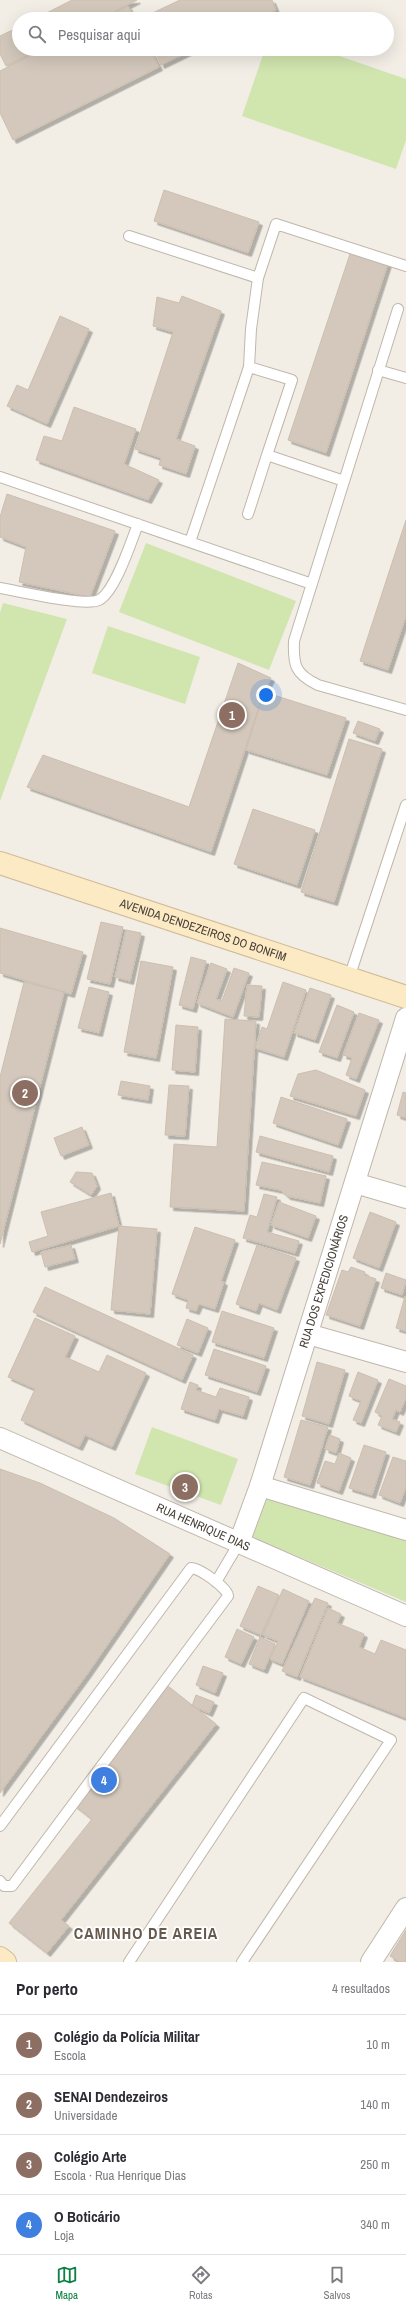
<!DOCTYPE html>
<html lang="pt">
<meta charset="utf-8">
<style>
:root{--surface:#fff;--page:#f2f2f3;--text:#2b2b33;--muted:#7c7c81;--line:#e1e1e2;--accent:#0b8043}
body{margin:0;font-family:"Archivo Narrow",sans-serif;background:var(--page);color:var(--text)}
.you{position:absolute;left:266px;top:695px;width:14px;height:14px;margin:-10px;border:3px solid #fff;border-radius:50%;background:#1a73e8;box-shadow:0 0 0 6px #1a73e833}
.badge{display:grid;place-items:center;width:26px;height:26px;border-radius:50%;background:var(--accent);color:#fff;font-size:13px;font-weight:700}
.pin{position:absolute;translate:-50% -50%;border:2px solid #fff;box-shadow:0 1px 4px #0006}
.list{margin:0;padding:0;list-style:none}
h2{display:flex;justify-content:space-between;align-items:center;height:52px;margin:0;padding:0 16px;font-size:17px}
h2 small{font-size:13px;font-weight:400;color:var(--muted)}
.list li{display:grid;grid-template-columns:26px 1fr auto;gap:12px;align-items:center;box-sizing:border-box;height:60px;padding:0 16px;border-top:1px solid var(--line)}
.list b{display:block;font-size:15px;white-space:nowrap}
.list p{margin:0;font-size:13px;white-space:nowrap;color:var(--muted)}
.list em{font-size:13px;font-style:normal;color:var(--muted)}
.icon{flex:none;width:22px;height:22px;fill:none;stroke:currentColor;stroke-width:2;stroke-linecap:round;stroke-linejoin:round}
.map{position:relative;flex:none;width:406px;height:1962px;overflow:hidden}
.search{position:absolute;background:var(--surface);box-shadow:0 4px 16px #0002;left:12px;right:12px;top:12px;height:44px;display:flex;align-items:center;gap:10px;box-sizing:border-box;padding:0 14px;border-radius:22px;color:var(--muted);font-size:15px}
.sheet{height:292px;background:var(--surface)}
nav{display:flex;justify-content:space-around;align-items:center;box-sizing:border-box;height:56px;border-top:1px solid var(--line);background:var(--surface);font-size:11px;color:var(--muted)}
nav a{display:grid;justify-items:center;gap:2px}
nav .on{color:var(--accent)}
.map>svg:first-child{display:block}
.green{fill:#d1e5af}
.building{fill:#d3c8bb;stroke:#cdbfaf;filter:url(#shadow)}
.lines{fill:none;stroke-linecap:round;stroke-linejoin:round}
.service-casing{stroke:#c0b7ab;stroke-width:12}
.minor-casing{stroke:#c0b7ab;stroke-width:22}
.secondary-casing{stroke:#d0bc97;stroke-width:24}
.service{stroke:#fff;stroke-width:10}
.minor{stroke:#fff;stroke-width:20}
.secondary{stroke:#fceac5;stroke-width:22}
.labels{text-anchor:middle;stroke-width:3.5;stroke-linejoin:round;paint-order:stroke}
.street-label{font-size:12px;fill:#443d35;stroke:#fff}
.district-label{font-size:16px;font-weight:bold;letter-spacing:1px;fill:#665a4d;stroke:#fff}
</style>
<div class="map">
<svg width="406" height="1962" viewBox="0 0 406 1962">
<defs>
<filter id="shadow"><feDropShadow dx="3.5" dy="3.5" stdDeviation="0" flood-color="#0004"/></filter>
</defs>
<rect width="100%" height="100%" fill="#f2ede5"/>
<path class="green" d="M265 49H319L406 79V140L396 169 242 116Z
M146 543 296 601 269 670 119 612Z
M3 603 67 619 0 801V613Z
M108 626 200 657 185 704 92 673Z
M152 1427 238 1459 221 1505 135 1474Z
M265 1495 406 1540V1602L252 1537Z"/>
<path class="building" d="M72 0H137L100 19H35Z
M180 0H272L276 10 257 19H140Z
M128 6 135 19H103Z
M19 27V49H40L6 66 0 54V36Z
M43 49H150L159 67 13 140 0 113V71Z
M154 49H194L161 65Z
M164 190 259 222 248 253 154 221Z
M351 251 388 263 326 453 288 440Z
M182 296 221 311 176 439 195 446 186 474 159 465 161 458 135 449 173 332 153 326 157 297 179 303Z
M60 316 89 329 47 424 7 406 17 385 28 390Z
M74 407 136 429 124 464 159 480 148 500 36 460 44 436 62 441Z
M7 494 115 531 90 597 19 582 26 547 0 537V517Z
M406 520V616L388 670 360 661Z
M238 663 271 678 264 692 211 852 27 787 43 755 189 807Z
M264 692 346 718 327 775 246 750Z
M358 721 380 729 375 741 353 733Z
M349 739 382 749 334 902 301 892Z
M253 809 315 830 297 885 234 864Z
M101 922 123 927 110 984 87 979Z
M0 928 83 952 71 994 0 973Z
M126 930 141 933 130 981 115 977Z
M191 957 206 961 193 1009 179 1005Z
M141 961 173 967 156 1058 124 1052Z
M211 963 227 969 216 999 222 1001 234 968 249 973 233 1017 197 1003Z
M24 982 64 992 0 1244V1077Z
M283 982 306 990 284 1057 255 1048 262 1027 267 1029Z
M247 985 262 986 259 1017 244 1016Z
M89 987 109 992 99 1033 78 1028Z
M310 988 331 995 315 1040 294 1033Z
M337 1005 354 1012 337 1058 319 1052Z
M359 1013 379 1020 356 1079 346 1075 352 1058 343 1055Z
M225 1019 256 1021 244 1211 170 1207 174 1144 217 1147Z
M176 1025 198 1027 195 1072 172 1070Z
M316 1070 365 1090 356 1116 290 1096 298 1074Z
M121 1081 150 1086 148 1100 118 1095Z
M169 1085 189 1086 185 1136 165 1135Z
M403 1092 406 1093V1118L397 1115Z
M281 1097 347 1119 338 1145 273 1123Z
M82 1127 89 1145 61 1156 54 1138Z
M260 1136 333 1156 329 1172 256 1152Z
M262 1162 326 1176 320 1203 287 1196 280 1190 256 1185Z
M76 1172 92 1173 97 1186 91 1195 70 1182Z
M111 1193 119 1226 32 1252 29 1242 48 1236 41 1212Z
M264 1194 277 1197 267 1232 299 1241 295 1253 243 1238 250 1215 257 1217Z
M279 1202 316 1216 308 1238 271 1225Z
M370 1212 396 1222 379 1268 353 1258Z
M119 1226 157 1229 150 1314 111 1310Z
M195 1227 235 1240 221 1281 224 1282 215 1309 199 1304 196 1311 186 1308 188 1300 172 1294Z
M71 1245 75 1259 45 1267 41 1252Z
M257 1245 296 1258 277 1310 259 1303 256 1311 236 1304Z
M351 1267 365 1272 364 1275 376 1279 360 1326 326 1315 342 1270 348 1272Z
M386 1273 406 1280 402 1295 381 1288Z
M45 1287 193 1355 182 1380 33 1312Z
M405 1296 406 1297V1331L396 1328Z
M222 1311 274 1328 264 1358 212 1342Z
M35 1318 75 1336 65 1357 99 1372 107 1355 146 1373 112 1447 85 1435 79 1447 21 1420 35 1389 8 1377Z
M187 1319 208 1328 198 1353 177 1345Z
M214 1349 266 1366 257 1392 205 1375Z
M317 1362 345 1370 329 1424 302 1416Z
M358 1372 378 1380 361 1423 353 1420 361 1401 349 1396Z
M389 1379 406 1386V1398L400 1412 396 1410 392 1419 400 1422 396 1432 378 1425 382 1416 375 1412Z
M190 1382 198 1385 196 1390 216 1397 220 1388 249 1397 243 1416 219 1409 215 1420 181 1409Z
M301 1420 328 1427 310 1485 284 1477Z
M330 1435 340 1439 336 1453 325 1449Z
M364 1445 386 1452 372 1495 349 1488Z
M339 1453 351 1458 339 1491 317 1483 325 1461 335 1464Z
M393 1457 406 1461V1487L400 1503 379 1495Z
M0 1469 40 1483 114 1518 170 1554 88 1673 0 1793Z
M258 1586 279 1595 261 1635 240 1626Z
M283 1589 309 1601 282 1664 270 1659 278 1641 263 1635Z
M315 1598 328 1603 297 1677 282 1671Z
M328 1608 341 1614 337 1623 364 1634 359 1647 375 1654 381 1640 406 1650V1718L300 1677Z
M237 1629 254 1637 241 1664 225 1657Z
M260 1637 275 1644 264 1670 249 1664Z
M203 1666 223 1673 215 1693 196 1685Z
M168 1686 216 1724 61 1920 69 1926 47 1953 9 1923 92 1819 74 1805Z
M196 1695 214 1702 209 1713 192 1706Z
M406 1930V1962H400L390 1956Z"/>
<g class="lines">
<g class="service-casing">
<path id="service" d="M129 236 258 278
M398 309 294 641C293 665 295 674 318 685L406 710
M249 367 292 380 267 455 344 481
M378 370 406 378
M0 477 312 584
M248 514 267 455
M190 542 249 367 251 329 258 278 276 224 406 266
M0 588C19 591 85 607 99 600 115 592 131 542 138 524
M349 978 406 805
M216 1582 239 1543
M0 1826 191 1568C199 1568 228 1588 228 1596L12 1886H4L0 1881
M129 1962 304 1698 391 1740 242 1962"/>
</g>
<g class="minor-casing">
<g id="minor">
<path d="M355 1183 406 1198"/>
<path d="M308 1334 406 1362"/>
<path id="s1" d="M0 1438 406 1616"/>
<path d="M260 1486 406 1530"/>
<path id="s2" d="M239 1543 260 1486 406 1018"/>
<path d="M371 1962 406 1908"/>
</g>
</g>
<g class="secondary-casing">
<g id="secondary">
<path id="s3" d="M0 863 406 997"/>
<path d="M0 1958 5 1962"/>
</g>
</g>
<use href="#service" class="service"/>
<use href="#minor" class="minor"/>
<use href="#secondary" class="secondary"/>
</g>
<g class="labels">
<g class="street-label">
<text dy="4" stroke="none"><textPath href="#s3" startOffset="214">AVENIDA DENDEZEIROS DO BONFIM</textPath></text>
<text dy="4" stroke="none"><textPath href="#s2" startOffset="275">RUA DOS EXPEDICIONÁRIOS</textPath></text>
<text dy="4" stroke="none"><textPath href="#s1" startOffset="222">RUA HENRIQUE DIAS</textPath></text>
</g>
<g class="district-label">
<text x="146" y="1939">CAMINHO DE AREIA</text>
</g>
</g>
</svg>
<div class="you"></div>
<div class="pin badge" style="left:232px;top:715px;background:#8d6e63">1</div>
<div class="pin badge" style="left:25px;top:1093px;background:#8d6e63">2</div>
<div class="pin badge" style="left:185px;top:1487px;background:#8d6e63">3</div>
<div class="pin badge" style="left:104px;top:1780px;background:#3f7fe0">4</div>
<div class="search"><svg class="icon" aria-label="search" viewBox="0 0 24 24"><circle cx="10" cy="10" r="6"/><path d="M15 15l6 6"/></svg>Pesquisar aqui</div>
</div>
<section class="sheet">
<h2>Por perto<small>4 resultados</small></h2>
<ul class="list">
<li><span class="badge" style="background:#8d6e63">1</span><div><b>Colégio da Polícia Militar</b><p>Escola</p></div><em>10 m</em></li>
<li><span class="badge" style="background:#8d6e63">2</span><div><b>SENAI Dendezeiros</b><p>Universidade</p></div><em>140 m</em></li>
<li><span class="badge" style="background:#8d6e63">3</span><div><b>Colégio Arte</b><p>Escola · Rua Henrique Dias</p></div><em>250 m</em></li>
<li><span class="badge" style="background:#3f7fe0">4</span><div><b>O Boticário</b><p>Loja</p></div><em>340 m</em></li>
</ul>
</section>
<nav>
<a class="on"><svg class="icon" aria-label="map" viewBox="0 0 24 24"><path d="M3 6l6-2 6 2 6-2v14l-6 2-6-2-6 2zM9 4v14M15 6v14"/></svg>Mapa</a>
<a><svg class="icon" aria-label="directions" viewBox="0 0 24 24"><path d="M12 3l9 9-9 9-9-9zM9 14v-3h6M13 9l2 2-2 2"/></svg>Rotas</a>
<a><svg class="icon" aria-label="saved" viewBox="0 0 24 24"><path d="M7 4h10v16l-5-4-5 4z"/></svg>Salvos</a>
</nav>
